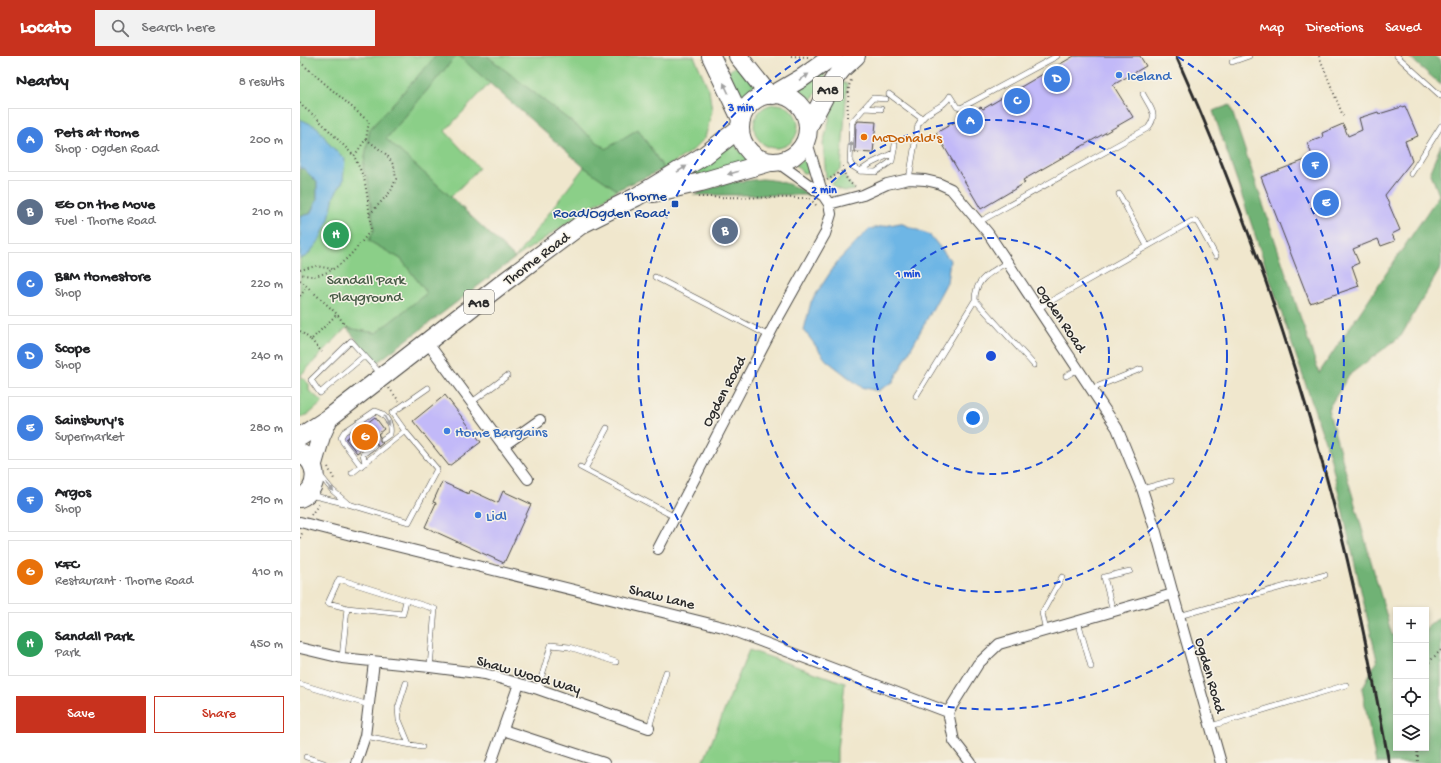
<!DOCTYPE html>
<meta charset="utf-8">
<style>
:root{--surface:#fff;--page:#f2f2f2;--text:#202124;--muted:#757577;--line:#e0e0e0;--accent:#c8321e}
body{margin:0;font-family:"Gochi Hand",sans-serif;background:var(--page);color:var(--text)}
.controls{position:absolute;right:12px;bottom:12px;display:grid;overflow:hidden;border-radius:0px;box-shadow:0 2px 6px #0003}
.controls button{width:36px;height:36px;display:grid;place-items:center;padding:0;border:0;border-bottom:1px solid var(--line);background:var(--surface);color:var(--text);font:20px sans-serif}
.you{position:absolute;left:673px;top:362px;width:14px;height:14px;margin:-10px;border:3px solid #fff;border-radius:50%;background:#1a73e8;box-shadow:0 0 0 6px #1a73e833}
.badge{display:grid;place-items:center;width:26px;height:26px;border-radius:50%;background:var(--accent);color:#fff;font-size:13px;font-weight:700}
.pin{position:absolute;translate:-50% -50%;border:2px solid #fff;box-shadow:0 1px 4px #0006}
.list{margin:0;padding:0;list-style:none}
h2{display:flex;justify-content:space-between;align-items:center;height:52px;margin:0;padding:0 16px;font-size:17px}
h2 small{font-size:13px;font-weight:400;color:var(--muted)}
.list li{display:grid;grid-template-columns:26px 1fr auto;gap:12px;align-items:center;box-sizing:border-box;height:64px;margin:0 8px 8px;padding:0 8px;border:1px solid var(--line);border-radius:0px}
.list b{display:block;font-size:15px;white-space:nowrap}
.list p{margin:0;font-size:13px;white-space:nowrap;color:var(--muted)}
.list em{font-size:13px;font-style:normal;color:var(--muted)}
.actions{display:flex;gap:8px;padding:12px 16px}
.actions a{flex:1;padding:9px 0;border:1px solid var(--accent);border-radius:0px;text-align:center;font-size:14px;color:var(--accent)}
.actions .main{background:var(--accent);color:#fff}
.icon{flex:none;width:22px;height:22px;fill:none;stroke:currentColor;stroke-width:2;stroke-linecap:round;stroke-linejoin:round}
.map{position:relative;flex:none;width:1141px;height:707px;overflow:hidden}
header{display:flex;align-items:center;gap:24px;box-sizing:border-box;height:56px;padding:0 20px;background:var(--accent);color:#fff}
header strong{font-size:19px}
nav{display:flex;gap:22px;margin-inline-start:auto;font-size:14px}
.search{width:280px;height:36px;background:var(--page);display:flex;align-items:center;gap:10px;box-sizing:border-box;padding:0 14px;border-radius:0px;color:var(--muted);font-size:15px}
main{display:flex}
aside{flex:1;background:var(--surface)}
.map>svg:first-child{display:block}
.green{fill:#8bcf88;stroke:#5b7d5a}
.forest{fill:#70b274;stroke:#4e6e50}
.water{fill:#6eb6e5;stroke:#4c7088}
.building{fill:#c2b9f8}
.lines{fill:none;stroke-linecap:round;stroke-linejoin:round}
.lane-casing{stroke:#494743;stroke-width:6}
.street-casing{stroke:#494743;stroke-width:12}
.highway-casing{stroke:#494743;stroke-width:20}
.path{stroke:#494743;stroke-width:2;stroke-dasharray:1 3;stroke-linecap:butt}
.lane{stroke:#fff;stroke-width:5}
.street{stroke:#fff;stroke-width:10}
.highway{stroke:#fff;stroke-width:18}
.rail{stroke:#2b2b2b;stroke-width:3}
.oneway{fill:#a0a0a0}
.ring{fill:none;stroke:#1d4ed8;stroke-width:2;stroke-dasharray:7 5}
.shop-dot{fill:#3f7fe0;stroke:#f7f3e8;stroke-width:1.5}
.food-dot{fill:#e8710a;stroke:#f7f3e8;stroke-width:1.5}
.transit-dot{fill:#1a4fb4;stroke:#f7f3e8;stroke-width:1.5}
.labels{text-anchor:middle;stroke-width:3;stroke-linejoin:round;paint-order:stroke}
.shield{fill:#f7f3e8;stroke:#686764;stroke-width:1}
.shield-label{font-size:14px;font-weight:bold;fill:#2b2b2b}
.shop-label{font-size:15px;fill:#366cbe;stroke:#f7f3e8;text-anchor:start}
.food-label{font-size:15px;fill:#c56008;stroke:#f7f3e8;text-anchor:start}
.transit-label{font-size:15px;fill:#164399;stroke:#f7f3e8;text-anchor:end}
.street-label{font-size:15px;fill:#2b2b2b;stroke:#f7f3e8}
.park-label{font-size:15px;fill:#485c47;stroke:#f7f3e8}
.centre{fill:#1d4ed8;stroke:#f7f3e8;stroke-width:2}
.ring-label{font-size:12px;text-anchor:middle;font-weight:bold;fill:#1d4ed8;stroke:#f7f3e8;stroke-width:3;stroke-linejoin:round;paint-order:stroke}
</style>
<header>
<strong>Locato</strong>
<div class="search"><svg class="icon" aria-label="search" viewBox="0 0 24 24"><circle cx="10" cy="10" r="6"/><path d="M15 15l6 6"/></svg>Search here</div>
<nav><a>Map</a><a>Directions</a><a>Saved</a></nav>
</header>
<main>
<aside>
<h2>Nearby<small>8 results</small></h2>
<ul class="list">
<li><span class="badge" style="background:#3f7fe0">A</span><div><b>Pets at Home</b><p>Shop · Ogden Road</p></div><em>200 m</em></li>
<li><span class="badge" style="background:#5c6f8a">B</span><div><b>EG On the Move</b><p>Fuel · Thorne Road</p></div><em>210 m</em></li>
<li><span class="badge" style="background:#3f7fe0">C</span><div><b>B&amp;M Homestore</b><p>Shop</p></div><em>220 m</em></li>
<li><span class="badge" style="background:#3f7fe0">D</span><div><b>Scope</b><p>Shop</p></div><em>240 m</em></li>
<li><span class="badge" style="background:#3f7fe0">E</span><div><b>Sainsbury's</b><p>Supermarket</p></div><em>280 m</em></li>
<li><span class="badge" style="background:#3f7fe0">F</span><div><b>Argos</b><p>Shop</p></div><em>290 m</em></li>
<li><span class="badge" style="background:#e8710a">G</span><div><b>KFC</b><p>Restaurant · Thorne Road</p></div><em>410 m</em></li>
<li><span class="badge" style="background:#2e9e5b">H</span><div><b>Sandall Park</b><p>Park</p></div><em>450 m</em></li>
</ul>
<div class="actions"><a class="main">Save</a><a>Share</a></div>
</aside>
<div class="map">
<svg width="1141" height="707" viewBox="0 0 1141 707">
<rect width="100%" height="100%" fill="#f7f3e8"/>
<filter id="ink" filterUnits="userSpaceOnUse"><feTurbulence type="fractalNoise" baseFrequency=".025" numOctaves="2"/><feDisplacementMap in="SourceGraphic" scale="8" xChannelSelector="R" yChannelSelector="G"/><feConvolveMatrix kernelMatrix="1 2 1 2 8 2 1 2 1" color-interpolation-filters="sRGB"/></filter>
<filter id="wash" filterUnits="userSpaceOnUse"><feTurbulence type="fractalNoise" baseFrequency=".012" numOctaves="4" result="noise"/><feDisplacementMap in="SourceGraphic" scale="16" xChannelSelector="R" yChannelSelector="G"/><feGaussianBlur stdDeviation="0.9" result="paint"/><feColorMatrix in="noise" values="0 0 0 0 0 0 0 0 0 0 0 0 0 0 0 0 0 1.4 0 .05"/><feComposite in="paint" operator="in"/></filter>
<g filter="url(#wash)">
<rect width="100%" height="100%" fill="#f0e7cd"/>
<path class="green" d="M0 0H136L70 73 63 113 68 124 74 174 69 185 101 203 127 237 76 277 46 272 0 320 9 328V335L23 346 9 358 0 362Z
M156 0H159L190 27 145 75 179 112 151 141 86 83Z
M187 0H394L409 34 412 55 405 82 393 94 364 113 338 73 306 93Z
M438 8 457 31 440 43 428 16Z
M521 16 526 20 512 44 499 33Z
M539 25 547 28 541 113 528 123 526 121 523 88Z
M454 70a22 22 0 1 1 44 0a22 22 0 1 1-44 0Z
M435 84 437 92 451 105 412 118 385 120Z
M507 100 511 110 510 116 503 117 495 109Z
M284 111 317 134 215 202Z
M543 119 555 134C546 136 538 135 531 128Z
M449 594 545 627 537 693V707H403Z"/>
<path class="forest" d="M136 0H156L86 83 151 141 215 202 75 308 47 272 76 277 127 237 101 203 69 185 74 174 68 124 63 113 70 73Z
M159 0H187L306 93 338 73 364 113 317 134 284 111Z
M1108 0H1134L1141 5V29Z
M930 49 1019 317 1139 139 1130 115 1141 89V211L1101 280 1049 319 1028 353 1092 579 1096 580V692H1126V572L1141 560V707H1076L1062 633 1077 604 1030 400 913 55Z
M0 112H4L17 126V144L10 158 0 160Z
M462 123C480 124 494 129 510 139H393L425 127Z"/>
<path class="water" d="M0 63 17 71 31 90 45 103 43 125 34 140 29 163 19 185 7 200 0 203V160L10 158 17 144V126L4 113 0 112Z
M600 167 630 179 650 204 647 226 593 326 578 335 561 331 526 304 504 274 511 246 537 206 569 173Z"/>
<g id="blocks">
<path class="building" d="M774 0H840L846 10 813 29 833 61 723 124 725 127 681 153 636 77 681 51 683 53Z
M1105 50 1118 80 1105 85 1112 105 1085 139 1100 174 1092 178 1095 185 1081 190 1078 183 1053 193 1059 207 1052 210 1059 230 1010 247 961 121 1013 101 1007 87 1023 81 1022 77 1043 68 1048 80 1062 74 1059 62 1078 56 1079 58Z
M558 65 576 66 573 97 555 96 556 68Z
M145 339 181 386 149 410 113 365Z
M75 361 84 373 78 378 80 381V385L83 387 78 391 77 387 72 385 57 397 46 383Z
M142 426 169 438 170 434 198 447 203 435 231 448 204 507 125 471 136 447 133 446Z"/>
</g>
</g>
<g filter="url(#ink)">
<use href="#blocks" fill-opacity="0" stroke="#494743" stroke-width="1"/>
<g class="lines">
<g class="lane-casing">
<path id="lane" d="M1097 0 1141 40
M932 6 949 0
M589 38 621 62
M564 52 573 42 586 43
M581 53 564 52 552 66 550 106 552 110 560 115 576 116 592 105 595 89
M560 115 572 107 593 97
M1111 118 1141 70
M609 123 618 69C625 53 643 54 650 40L657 51 661 52 757 0
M819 138 847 190
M679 166 848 72C859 58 850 52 843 38
M707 206C691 217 675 222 675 244L734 309
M355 221 469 280
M737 253 892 165 897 166 900 171 916 200
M64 300 20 337 11 324 51 285 81 318
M766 320 778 313
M791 333 841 313
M616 340 675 244
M172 346 207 320
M65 407 63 398 74 390
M61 410 43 386 41 381 44 376 75 355C85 357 92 368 90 378L83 383
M280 411 375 461
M285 413 307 372
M52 417 105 375
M20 419 32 434 47 447
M842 433 871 425
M10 439 48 448 109 466 137 413 105 375 92 357 128 332
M47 552 103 558 106 544
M813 555 804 521 830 515
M879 560 1025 519
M778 565 791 611
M746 575 742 557 762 521
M42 602 47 552 28 547 39 523 135 553 130 611
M106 627 98 652 99 664 109 688
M0 628 69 649
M238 633 251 589 269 591 316 606
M911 670 1046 629
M349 672 366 616
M65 680 122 691
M6 701 24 707"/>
</g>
<g class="street-casing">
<path id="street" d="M506 83 523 139 529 148 563 139 587 128 609 123 625 124 638 127 651 133 688 177 817 372 842 433 856 476 873 538 921 707
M477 106 523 139
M127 286 228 423
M203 390 240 364
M0 466 55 480
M60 481 423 571 648 656
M358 493 478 262 525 178 531 158 529 148
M0 592 42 602 130 611 185 618 238 633 349 672
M203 674 304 707
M56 707 65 680 74 606
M191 707 219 628
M671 707 654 685 648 656 678 608 699 588 873 538"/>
</g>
<g class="highway-casing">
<path id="highway" d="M411 0 441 63
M438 0 469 39
M440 72a34 34 0 1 1 68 0a34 34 0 1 1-68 0Z
M473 39 502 22 533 0
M508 71 534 23 542 13 556 0
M353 137 401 126 470 106
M0 381 29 362 203 227 282 168 336 141 405 99 440 72
M0 397C19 406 20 433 0 442
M13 408 21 380 29 362"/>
</g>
<path class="path" d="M491 0 508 1
M1019 0 1043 60
M0 6 69 66 66 83 54 100 64 122 68 144 71 174C56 193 39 217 13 220 9 220 4 219 0 218
M0 47 3 51 16 61 54 100
M547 61 549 30 551 24
M66 83 87 99 94 110 96 123 91 135 70 158
M543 110C544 118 547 127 555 130
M527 124 543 115
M398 141 509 142 518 151
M0 214 16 210 32 213
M0 224 37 258 47 272
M0 240 7 231
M0 275 11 284 37 258
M11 284 22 296
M89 332 99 345
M28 411 35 425
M11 459 19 448
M0 482 3 475
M1126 609 1141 594
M1117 692 1118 707"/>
<use href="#lane" class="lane"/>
<use href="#street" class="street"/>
<use href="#highway" class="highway"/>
<path class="rail" d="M876 0C937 135 987 277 1026 420 1052 514 1071 611 1089 707"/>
</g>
<defs><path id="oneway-solid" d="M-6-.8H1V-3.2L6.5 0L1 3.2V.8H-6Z"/></defs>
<g class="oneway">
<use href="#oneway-solid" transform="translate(504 21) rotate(-33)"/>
<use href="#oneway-solid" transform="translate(426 32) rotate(-115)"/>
<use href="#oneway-solid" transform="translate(551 91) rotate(-87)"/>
<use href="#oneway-solid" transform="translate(382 113) rotate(-32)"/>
<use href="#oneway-solid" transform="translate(433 117) rotate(164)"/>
<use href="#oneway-solid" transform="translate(87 365) rotate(61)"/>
<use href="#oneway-solid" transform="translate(30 431) rotate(49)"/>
</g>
</g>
<g class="ring">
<circle cx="691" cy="300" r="118"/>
<circle cx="691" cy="300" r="236"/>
<path d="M878 1A353 353 0 1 1 504 1"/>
</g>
<g class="shop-dot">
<circle cx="819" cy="19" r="4"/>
<circle cx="147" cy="375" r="4"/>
<circle cx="178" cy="459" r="4"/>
</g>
<circle class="food-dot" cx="564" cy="81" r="4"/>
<rect class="transit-dot" x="371" y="144" width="8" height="8" rx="2"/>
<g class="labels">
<g class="shield">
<rect x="513" y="21" width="30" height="24" rx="3"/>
<rect x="164" y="234" width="30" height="24" rx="3"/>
</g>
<g class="shield-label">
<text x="528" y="38">A18</text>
<text x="179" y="251">A18</text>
</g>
<g class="shop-label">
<text x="827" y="24">Iceland</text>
<text x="155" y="380">Home Bargains</text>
<text x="186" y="464">Lidl</text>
</g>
<g class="food-label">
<text x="572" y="86">McDonald's</text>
</g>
<g class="transit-label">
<text x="367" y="144">Thorne<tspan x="367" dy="17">Road/Ogden Road</tspan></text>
</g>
<g class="street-label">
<text transform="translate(236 202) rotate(-37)" y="5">Thorne Road</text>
<text transform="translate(762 262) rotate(56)" y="5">Ogden Road</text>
<text transform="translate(423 335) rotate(-62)" y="5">Ogden Road</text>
<text transform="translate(362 540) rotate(14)" y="5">Shaw Lane</text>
<text transform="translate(229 618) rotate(16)" y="5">Shaw Wood Way</text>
<text transform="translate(911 619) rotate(74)" y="5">Ogden Road</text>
</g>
<g class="park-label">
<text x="66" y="228">Sandall Park<tspan x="66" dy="17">Playground</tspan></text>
</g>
</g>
<circle cx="691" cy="300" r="6" class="centre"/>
<g class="ring-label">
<text x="441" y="55">3 min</text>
<text x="524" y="137">2 min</text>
<text x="608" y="221">1 min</text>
</g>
</svg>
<div class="controls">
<button>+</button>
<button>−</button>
<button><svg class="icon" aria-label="locate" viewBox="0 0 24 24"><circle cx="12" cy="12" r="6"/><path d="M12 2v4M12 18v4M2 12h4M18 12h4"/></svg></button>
<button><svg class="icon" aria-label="layers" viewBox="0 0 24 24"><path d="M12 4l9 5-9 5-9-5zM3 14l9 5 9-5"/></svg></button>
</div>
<div class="you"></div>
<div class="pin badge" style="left:670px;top:65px;background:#3f7fe0">A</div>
<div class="pin badge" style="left:425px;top:175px;background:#5c6f8a">B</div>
<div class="pin badge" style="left:717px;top:45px;background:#3f7fe0">C</div>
<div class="pin badge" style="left:757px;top:23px;background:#3f7fe0">D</div>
<div class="pin badge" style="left:1026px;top:147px;background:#3f7fe0">E</div>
<div class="pin badge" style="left:1015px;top:109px;background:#3f7fe0">F</div>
<div class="pin badge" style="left:65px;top:381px;background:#e8710a">G</div>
<div class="pin badge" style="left:36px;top:179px;background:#2e9e5b">H</div>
</div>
</main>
